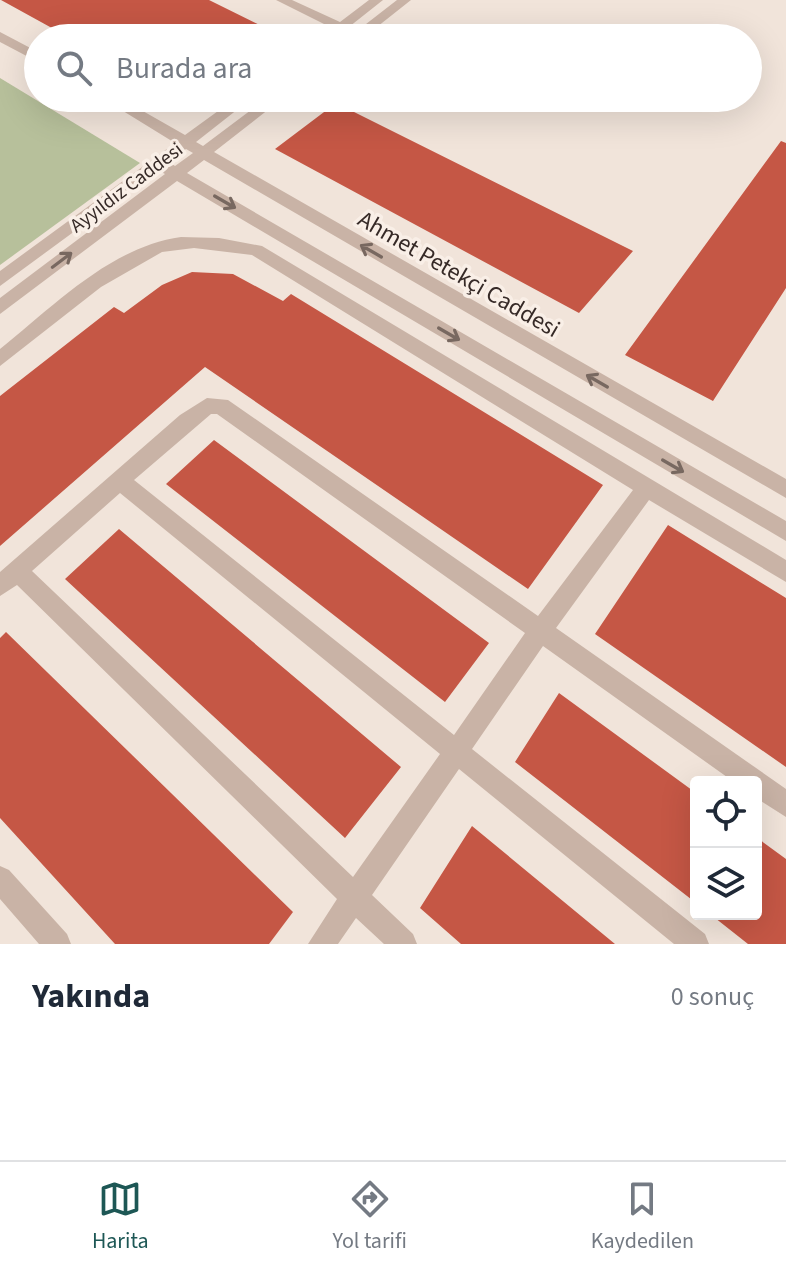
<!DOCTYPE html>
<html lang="tr">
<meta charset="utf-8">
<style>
:root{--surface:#fff;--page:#f6f6f7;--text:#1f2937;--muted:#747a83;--line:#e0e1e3;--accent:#1d5755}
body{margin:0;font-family:"Source Sans 3",sans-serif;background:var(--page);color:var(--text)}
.controls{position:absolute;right:24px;bottom:24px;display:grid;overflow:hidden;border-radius:8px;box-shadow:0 8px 32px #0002}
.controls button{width:72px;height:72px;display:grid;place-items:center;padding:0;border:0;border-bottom:2px solid var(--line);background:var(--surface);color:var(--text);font:40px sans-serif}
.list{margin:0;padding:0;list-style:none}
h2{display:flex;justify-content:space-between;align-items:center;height:104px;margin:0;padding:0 32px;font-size:34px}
h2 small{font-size:26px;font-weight:400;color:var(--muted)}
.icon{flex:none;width:44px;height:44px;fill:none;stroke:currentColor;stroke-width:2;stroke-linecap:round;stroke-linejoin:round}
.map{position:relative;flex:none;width:786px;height:944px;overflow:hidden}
.search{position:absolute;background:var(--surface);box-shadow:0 8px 32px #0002;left:24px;right:24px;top:24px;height:88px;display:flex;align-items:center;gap:20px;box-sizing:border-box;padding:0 28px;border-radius:44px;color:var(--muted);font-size:30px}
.sheet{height:216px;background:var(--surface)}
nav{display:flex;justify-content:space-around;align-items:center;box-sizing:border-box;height:112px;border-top:2px solid var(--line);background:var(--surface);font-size:22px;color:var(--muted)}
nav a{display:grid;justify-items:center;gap:4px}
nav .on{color:var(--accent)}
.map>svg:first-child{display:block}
.green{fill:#b7c09b}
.building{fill:#c55745}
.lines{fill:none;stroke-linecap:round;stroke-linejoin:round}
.minor{fill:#c9b3a6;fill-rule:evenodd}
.oneway{stroke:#786860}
.labels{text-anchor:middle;stroke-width:7;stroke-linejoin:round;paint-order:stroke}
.far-street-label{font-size:20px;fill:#362a27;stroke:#f9efe7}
.street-label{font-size:24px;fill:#362a27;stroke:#f9efe7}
</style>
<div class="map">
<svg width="786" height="944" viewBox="0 0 786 944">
<rect width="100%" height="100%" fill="#f1e4da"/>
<path class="green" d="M0 78 140 163 0 265Z"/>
<path class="building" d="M1 0H209L278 34 272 38H70Z
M336 103 633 251 579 313 275 149Z
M781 141 786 143V288L713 401 625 355Z
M192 272 233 274 283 301 291 294 603 485 528 589 205 367 0 546V396L114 307 124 313 162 285Z
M214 440 489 643 445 702 166 484Z
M668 525 786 598V767L595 634Z
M119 529 401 767 345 838 65 579Z
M6 632 293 912 269 944H115L0 818V638Z
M559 693 696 793V903L515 762Z
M472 826 615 944H461L420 908Z
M756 837 786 859V944H748L710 914H756Z"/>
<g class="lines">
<path class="minor" d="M276 0H292L340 22 369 0H383L335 38H319L332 28Z
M397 0H411L363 38H348Z
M0 32 38 52V62L0 42Z
M102 98H120L185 135 236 98H252L196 142 203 146 267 98H283L214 152 786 479V498L204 160 187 173 786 521V541L177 181 0 314V298L165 174 158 170 0 286V271L175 143ZM186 149 193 153 175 166 169 162Z
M181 237 219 238 262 246 786 560V582L649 500 556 628 786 789V817L756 798V782H734L543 646 472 749 705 934 709 944H674L459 769 372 895 413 934 417 944H384L356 918 338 944H308L337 899 17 585 0 596V572L180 415 207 398 228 400 538 616 633 490 252 255 194 248 162 252 101 287 0 366V349C54 306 110 247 181 237ZM211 414H217L525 633 454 735 134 480ZM120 493 440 754 353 877 32 571Z
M0 866 9 870 67 934 71 944H39L0 899Z"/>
</g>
<defs><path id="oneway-shaft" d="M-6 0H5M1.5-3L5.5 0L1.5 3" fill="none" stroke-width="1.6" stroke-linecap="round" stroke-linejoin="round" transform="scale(2)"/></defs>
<g class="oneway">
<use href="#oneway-shaft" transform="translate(225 202) rotate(30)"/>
<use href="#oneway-shaft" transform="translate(371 251) rotate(-150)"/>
<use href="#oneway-shaft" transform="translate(62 260) rotate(-37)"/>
<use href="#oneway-shaft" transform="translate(449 334) rotate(30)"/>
<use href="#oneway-shaft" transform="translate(597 381) rotate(-150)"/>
<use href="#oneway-shaft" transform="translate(673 466) rotate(30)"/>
</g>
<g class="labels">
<g class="far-street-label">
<text transform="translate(126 187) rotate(-37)" y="7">Ayyıldız Caddesi</text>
</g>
<g class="street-label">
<text transform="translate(459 274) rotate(30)" y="8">Ahmet Petekçi Caddesi</text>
</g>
</g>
</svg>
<div class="controls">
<button><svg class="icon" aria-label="locate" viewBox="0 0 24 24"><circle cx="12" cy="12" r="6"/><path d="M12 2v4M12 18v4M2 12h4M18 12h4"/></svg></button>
<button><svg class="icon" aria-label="layers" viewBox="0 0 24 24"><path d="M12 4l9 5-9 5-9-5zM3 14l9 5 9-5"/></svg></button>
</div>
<div class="search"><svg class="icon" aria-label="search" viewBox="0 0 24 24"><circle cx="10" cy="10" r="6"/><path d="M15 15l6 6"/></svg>Burada ara</div>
</div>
<section class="sheet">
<h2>Yakında<small>0 sonuç</small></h2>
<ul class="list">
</ul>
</section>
<nav>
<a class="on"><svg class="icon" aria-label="map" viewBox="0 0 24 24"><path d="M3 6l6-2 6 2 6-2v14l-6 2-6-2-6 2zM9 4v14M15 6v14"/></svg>Harita</a>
<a><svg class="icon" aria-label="directions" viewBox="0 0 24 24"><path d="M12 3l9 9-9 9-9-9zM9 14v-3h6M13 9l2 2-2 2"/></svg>Yol tarifi</a>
<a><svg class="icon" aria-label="saved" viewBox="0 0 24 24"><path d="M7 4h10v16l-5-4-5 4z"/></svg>Kaydedilen</a>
</nav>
